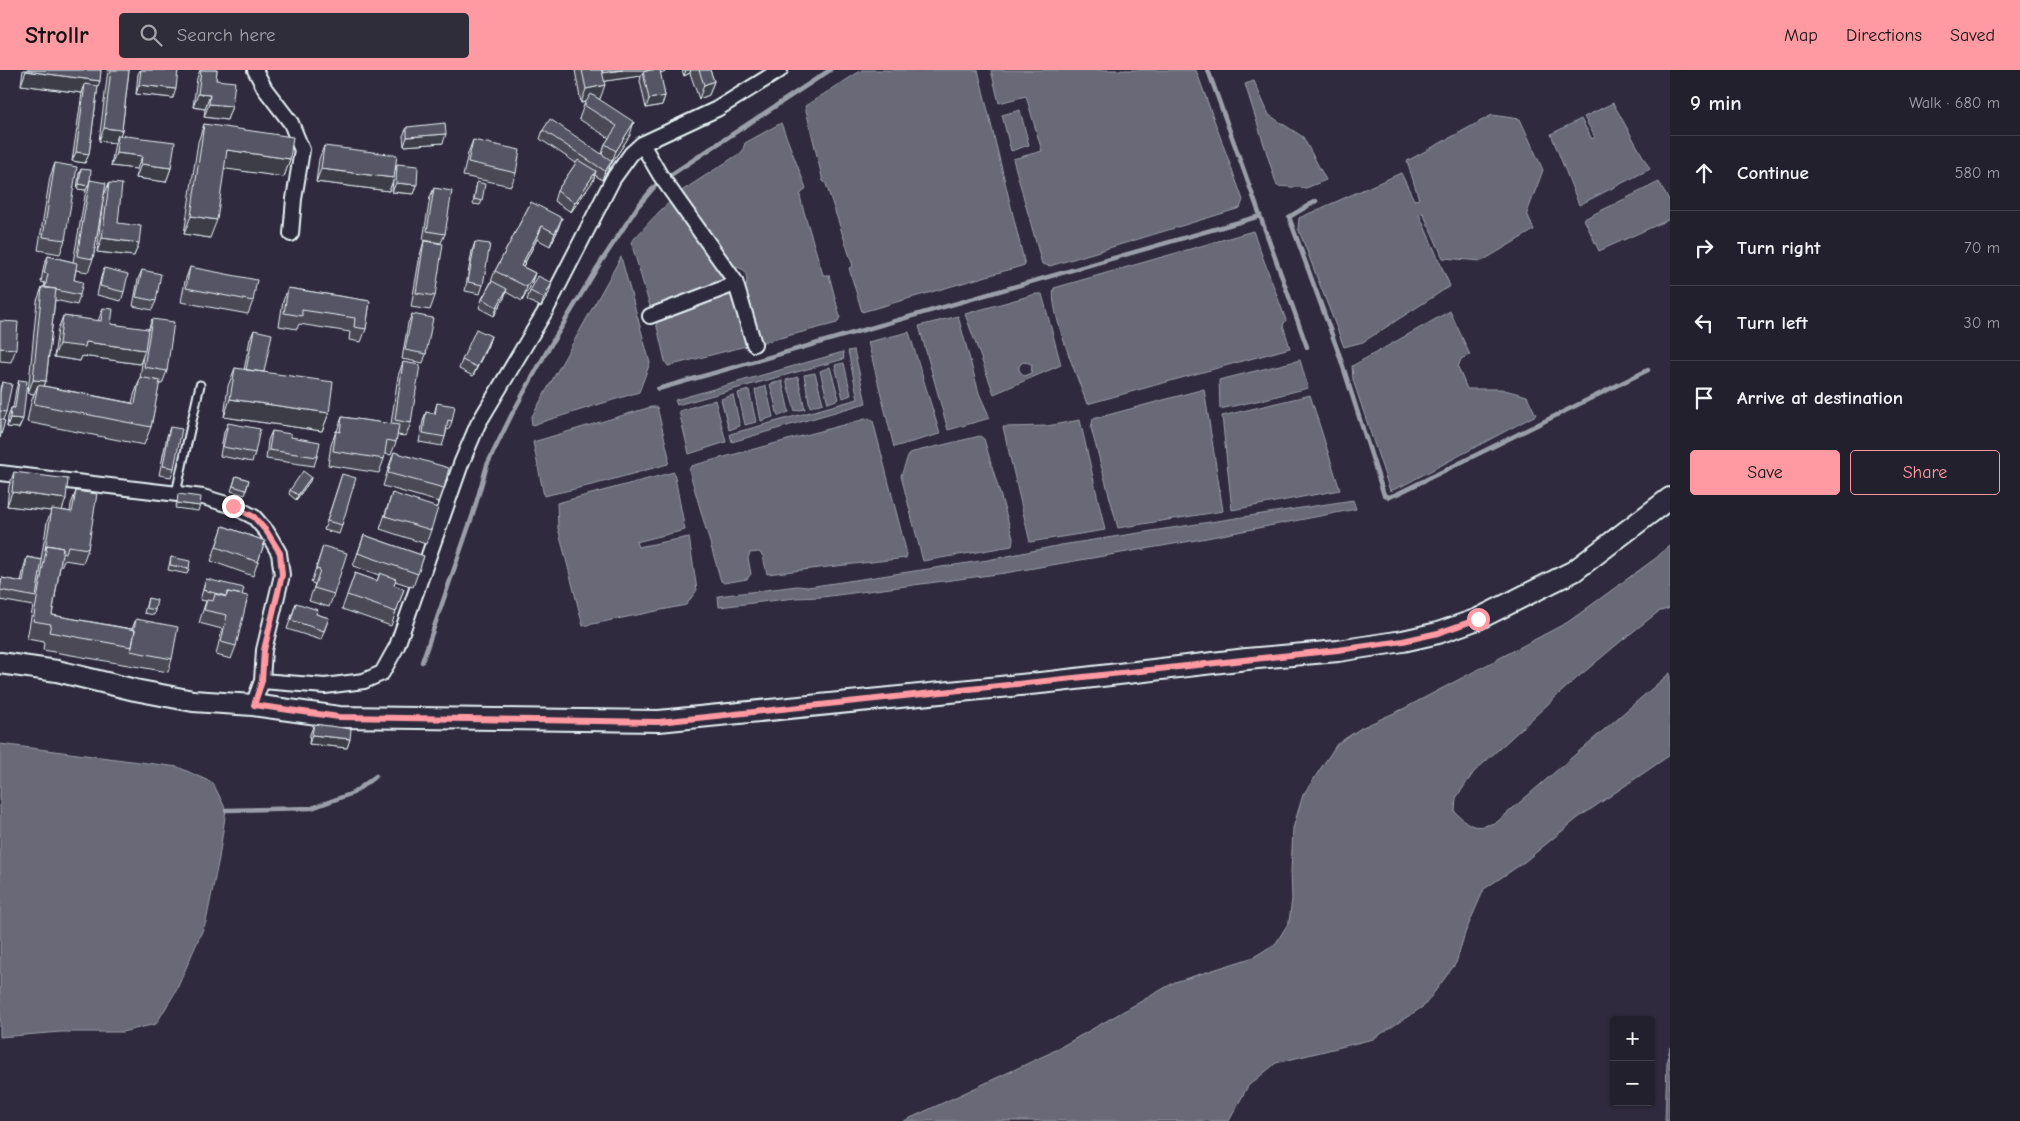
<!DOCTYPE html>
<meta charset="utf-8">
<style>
:root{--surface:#23202e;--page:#2f2d3a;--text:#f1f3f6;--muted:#a3a3aa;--line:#403e4a;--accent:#ff9aa2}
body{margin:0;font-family:"Comic Neue",sans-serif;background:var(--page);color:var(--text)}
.controls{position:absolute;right:15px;bottom:15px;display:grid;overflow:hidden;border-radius:5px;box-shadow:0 1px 4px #0004}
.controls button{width:45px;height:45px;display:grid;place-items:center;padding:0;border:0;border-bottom:1px solid var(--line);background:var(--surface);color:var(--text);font:25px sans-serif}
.stop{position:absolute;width:15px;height:15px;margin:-11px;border:4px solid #ff9aa2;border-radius:50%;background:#fff}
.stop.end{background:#ff9aa2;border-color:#fff;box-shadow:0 1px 5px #0008}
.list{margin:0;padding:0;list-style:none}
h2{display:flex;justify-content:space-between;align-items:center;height:65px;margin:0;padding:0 20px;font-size:21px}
h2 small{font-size:16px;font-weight:400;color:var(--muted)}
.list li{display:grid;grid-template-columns:32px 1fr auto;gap:15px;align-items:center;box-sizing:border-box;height:75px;padding:0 20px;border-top:1px solid var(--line)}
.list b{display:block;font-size:19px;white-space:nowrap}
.list em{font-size:16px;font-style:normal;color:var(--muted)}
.actions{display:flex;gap:10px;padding:15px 20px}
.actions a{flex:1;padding:11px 0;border:1px solid var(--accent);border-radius:5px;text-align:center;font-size:18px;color:var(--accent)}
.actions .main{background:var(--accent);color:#111}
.icon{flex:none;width:28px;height:28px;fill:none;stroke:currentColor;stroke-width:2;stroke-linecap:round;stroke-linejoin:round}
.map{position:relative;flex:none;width:1670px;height:1051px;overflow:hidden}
header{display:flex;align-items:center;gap:30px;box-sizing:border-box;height:70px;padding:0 25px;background:var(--accent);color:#111}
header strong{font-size:24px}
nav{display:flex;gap:28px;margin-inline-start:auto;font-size:18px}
.search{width:350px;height:45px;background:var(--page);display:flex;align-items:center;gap:12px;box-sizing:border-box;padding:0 18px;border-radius:5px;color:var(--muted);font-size:19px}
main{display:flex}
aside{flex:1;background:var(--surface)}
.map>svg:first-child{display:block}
.water{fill:#696978;stroke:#9c9fab;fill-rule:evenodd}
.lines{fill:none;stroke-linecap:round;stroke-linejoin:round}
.stream{stroke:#9c9fab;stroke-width:4.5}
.lane-casing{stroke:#e8f1f8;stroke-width:11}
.street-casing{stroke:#e8f1f8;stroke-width:18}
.secondary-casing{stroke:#e8f1f8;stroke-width:24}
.lane{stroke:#2f2a3d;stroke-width:7}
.street{stroke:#2f2a3d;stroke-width:14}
.secondary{stroke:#2f2a3d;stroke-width:20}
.wall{fill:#4b4957;stroke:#e8f1f8}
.shaded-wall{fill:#3d3c47;stroke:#e8f1f8}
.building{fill:#575565;stroke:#e8f1f8}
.route{stroke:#ff9aa2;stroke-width:6}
</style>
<header>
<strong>Strollr</strong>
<div class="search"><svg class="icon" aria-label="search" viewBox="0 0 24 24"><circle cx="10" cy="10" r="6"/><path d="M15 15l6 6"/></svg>Search here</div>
<nav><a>Map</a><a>Directions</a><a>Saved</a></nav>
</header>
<main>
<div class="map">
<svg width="1670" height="1051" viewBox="0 0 1670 1051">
<rect width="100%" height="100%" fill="#2f2a3d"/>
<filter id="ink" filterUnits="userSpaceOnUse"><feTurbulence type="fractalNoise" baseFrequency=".02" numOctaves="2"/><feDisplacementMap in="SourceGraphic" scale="10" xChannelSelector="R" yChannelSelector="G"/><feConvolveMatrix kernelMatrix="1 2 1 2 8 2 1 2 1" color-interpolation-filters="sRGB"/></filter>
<g filter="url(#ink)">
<path class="water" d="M862 0H978L1025 195 862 242 849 198 853 196 826 114 823 111 805 36Z
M991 0H1196L1243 130 1240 138 1050 196 1042 194 1013 89 1042 81 1026 26 999 33Z
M1254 11 1269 45 1303 67 1326 110 1306 118 1277 116 1245 14Z
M1613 33 1650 99 1579 135 1551 64 1581 49 1592 69 1595 67 1584 47Z
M1020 40 1029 75 1011 81 1002 45Z
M1492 45 1520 49 1543 100 1527 143 1534 160 1482 191 1443 188 1423 143 1419 144 1450 216 1363 272 1344 277 1298 158 1299 148 1401 103 1414 130 1419 129 1407 91Z
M781 53 806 118 800 125 802 135 823 205H829L840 247 837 253 757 274 743 223C748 214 748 209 744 200L737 197H730L680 122 742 82 745 73Z
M1659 112 1670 132V149L1599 181 1584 149Z
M671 131 724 204 722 210 723 216 652 243 631 172C645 158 656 143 671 131Z
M1253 161 1286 250 1283 255 1290 278 1087 334C1079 311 1048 238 1054 218Z
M621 187 650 293 639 322 532 355 531 348Z
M727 221 735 227 750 275 668 296 665 291 655 248Z
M1036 224H1042L1061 295 994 324 965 244ZM1023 292 1029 293 1032 295 1031 303 1024 306 1019 300V296Z
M1450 241 1470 285 1461 289 1458 297 1467 319H1501L1527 326 1536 345 1402 416 1390 421 1353 310 1352 296Z
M958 246 979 323 990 348 948 360 919 256Z
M909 262 940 364 894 377 868 272Z
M854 280 866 333 732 372 730 364 858 329 848 281Z
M843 282 844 289 677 335 675 330Z
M1300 290 1308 318 1261 330 1220 339 1219 310Z
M844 293 851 325 843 328 835 295Z
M830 297 839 329 828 333 820 301Z
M815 303 823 333 810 337 804 305Z
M798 307 805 339 795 341 786 310Z
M782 311 789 342 778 346 770 314Z
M766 316 773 347 761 351 755 320Z
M1204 319 1223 441 1118 458 1091 358 1093 349Z
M749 320 756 352 745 355 738 323Z
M733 325 740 356 729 360 721 329Z
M1310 325 1340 420 1232 440 1222 346Z
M715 330 726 372 689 384 679 341Z
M651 337H657L669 387 668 394 596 414 544 426 533 372Z
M869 348 873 351 907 484 906 488 767 504 763 486 759 482 750 483 748 488 751 504 747 509 724 513 721 511 689 400 691 396Z
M1080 350 1105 460 1030 472 1003 357 1047 356Z
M980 366 984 369 1013 468 1012 476 923 491 901 406 909 383Z
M674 402 685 460 636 472 638 477 689 467 697 520 686 535 583 556 558 458 557 433Z
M1353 430 1356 439 1191 471 1005 503 822 527 795 528 719 537 718 526 797 516 808 517 988 490 1061 475Z
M1670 475V538L1658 542 1620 572 1571 613 1474 702 1456 728 1455 742C1472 758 1474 760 1497 752L1670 603V685L1578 748 1523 793 1484 819 1465 863 1456 893 1424 936 1373 969 1276 993 1248 1016 1229 1051H904L1050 983 1175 912 1254 887 1276 873 1289 852 1292 829 1291 801 1293 758 1303 725 1337 674 1361 658 1403 639 1568 552 1656 488Z
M0 674 178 697 213 713 226 740 219 788 206 852 176 921 156 954 122 962H61L0 967Z
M1670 977V1051H1665L1667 992Z"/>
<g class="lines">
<path class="stream" d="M1208 0 1307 277
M1316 131 1289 147 1339 284 1384 425 1389 427 1397 424 1648 300
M658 319 1260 146
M422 592 473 444 487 395 512 344 547 281 597 198 638 136 655 116 669 106 830 0
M226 740 312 738 353 723 376 706"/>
<g class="lane-casing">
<path id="lane" d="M176 423 200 315"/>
</g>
<g class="street-casing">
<path id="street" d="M255 0 265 19 291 53 302 80 294 129 291 164
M642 74 660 105 735 211 754 274
M650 246 727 217 735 211
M0 403 203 427 233 436 254 447 267 462 279 483 282 505 264 580 262 611 253 635
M262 611 325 616 364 611 382 603 397 576 461 394 478 354 546 240 613 109 631 84 642 74 717 39 780 0"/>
</g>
<g class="secondary-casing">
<path id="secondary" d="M0 593 57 601 135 620 193 631 253 635 339 647 659 651 1050 612 1247 589 1338 581 1403 571 1438 563 1478 549 1574 501 1670 428"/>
</g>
<use href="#lane" class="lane"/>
<use href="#street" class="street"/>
<use href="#secondary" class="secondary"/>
</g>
<path class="wall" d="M23 0H101L98 16 89 84 85 93 72 91 82 23 21 15Z
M108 0H129L122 60 120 65 171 98 166 112 136 108 137 99 111 96 114 78 115 73 99 71Z
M140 0H178L173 28 136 24 138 4Z
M200 0H217L216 10 232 36 227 50 204 47 205 39 193 37 197 8Z
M575 0H668L660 3 665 26 662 35 646 38 640 11 641 6 604 11 600 29H599L630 65 611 94H610L608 100 602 110 595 105 593 111 571 142 554 131 557 121 576 93 540 69 543 60 602 84 605 74 609 68 579 49 584 35 586 32 581 33Z
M682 0H710L714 11 709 25 699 29 690 3 684 6Z
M204 54 290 89 284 107 224 98 210 168 184 164 198 72Z
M407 57 443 73 404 76 403 66Z
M473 70 516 103 511 116 463 106 468 83Z
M324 76 395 100 397 94 417 115 414 124 392 122 393 110 389 121 316 112 319 89Z
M55 93 65 170 60 184 38 180 50 107Z
M81 99 90 111 104 125 109 113 118 153 139 173 134 186 97 182 103 129 93 189 88 202 76 200 74 210 80 225 77 235 55 230 46 311 44 316 132 333 134 325 140 309 143 284 140 294 82 286 80 291 54 287 58 259 63 246 98 251 103 238 111 254 148 260 152 249 167 301 162 314H159L151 357 144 375 27 352 31 332 34 324 28 323 37 231 42 217H44L45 213 41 212 44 195 48 186 73 192 86 120 77 119 79 103Z
M477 112 482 131 480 135 473 134 476 117Z
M434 118 445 164 441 173 423 170 430 127Z
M531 132 557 162 550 176 537 169 523 197 535 203 530 217 522 231 506 222 504 228 494 246 479 238 482 229 490 214 495 201Z
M424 171 435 226 430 240 411 237 420 185Z
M475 172 483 215 480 224 465 221 472 181Z
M190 197 253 231 248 244 181 232 185 211Z
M104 198 124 222 121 231 97 225 101 207Z
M142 200 156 231 152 240 133 236 138 209Z
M288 218 370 231 366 259 361 272 349 270 350 262 299 254 297 259 279 256 283 231Z
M530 221 549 223 541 237 527 230Z
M412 244 426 284 423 293 402 289 408 253Z
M254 260 264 302 329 343 322 361 224 347 228 316 235 298 244 300 250 269Z
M491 266 488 275 473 306 459 299 462 290Z
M403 292 411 353 406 366 397 365 396 372 391 385 385 384 384 389 379 403 328 395 331 375 336 361H337L342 347 391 354 398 306Z
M19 310V358L7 357 8 347 11 338H13L16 319Z
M2 312 6 342 3 350 0 368V318Z
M437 333 452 351 449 360 447 359 445 367 442 376 419 372 423 351 426 342 434 344Z
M228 353 255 383 252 392 220 386 224 362Z
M170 357 174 398 171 407 159 405 167 366Z
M272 361 291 367 317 387 314 396 266 389 268 370Z
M394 382 444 418 439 432 383 416 389 396Z
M14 402 62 440 70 442 71 434 76 421 88 479 83 493 64 490 61 497H60L52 545 132 559 136 549 172 589 168 602 43 580 44 572 27 569 33 536 0 530V514L2 508 21 512 24 497 27 487 41 490 47 452 51 441 7 436 9 416Z
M342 404V455L339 464 324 460Z
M236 406 249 410 245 425 231 421Z
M311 407 310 411 296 430 289 424 290 420Z
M392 423 431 460 426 474 380 459Z
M223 456 265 471 253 506 211 491Z
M364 465 424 486 413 517 395 511 394 515 404 519 391 556 342 539 355 503 377 511 379 505 353 496Z
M323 476 334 524 329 537 309 531 315 514 311 513Z
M171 487 189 499 187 504 168 500Z
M206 509 242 525 236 576 231 589 216 585 222 559 199 553 202 543 206 531 200 530Z
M148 528 155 540 154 545 144 543Z
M296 533 316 544 329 548 321 570 287 559Z
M314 654 350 669 347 678 309 674 310 664Z"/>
<path class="shaded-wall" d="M623 0H652L643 2 641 6 599 12 602 3Z
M659 0H668L658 4Z
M686 0H691L690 3 684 6Z
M26 1 100 11 95 25 85 14 82 23 21 15Z
M714 11 709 25 699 29 704 15Z
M139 15 176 19 173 28 136 24Z
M605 15 600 29 581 33 586 19Z
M198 24 210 25 205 39 193 37Z
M665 26 662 35 646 38 649 29Z
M209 34 232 36 227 50 204 47Z
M634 52 630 65 611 94 616 81Z
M104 58 122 60 118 72V65L115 73 99 71Z
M446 64 443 73 404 76 407 67Z
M227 80 290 89 284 107 220 98Z
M76 82 89 84 85 93 72 91Z
M116 83 142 86 137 99 111 96Z
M612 91 608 100 602 110 605 101Z
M141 94 171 98 166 112 136 108Z
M321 99 394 108 389 121 316 112Z
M596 101 593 111 571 142 575 133Z
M396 113 417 115 414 124 392 122Z
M79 114 88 116 86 120 77 119Z
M191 146 217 150 210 168 184 164Z
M562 148 557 162 550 176 555 163Z
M542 156 537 169 516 210 521 196Z
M102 168 139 173 134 186 97 182Z
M535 203 530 217 522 231 527 217Z
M552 213 549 223 541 237 544 228Z
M507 219 504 228 494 246 497 237Z
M491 266 488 275 473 306 477 297Z
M86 272 145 280 140 294 82 286 80 291 54 287 59 274Z
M0 278 16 279 11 292 0 291Z
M33 310 46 311 41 324 38 315 34 324 28 323Z
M230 329 329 343 322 361 224 347Z
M10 348 23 349 19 358 7 357Z
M311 407 310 411 296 430 298 425Z
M12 422 66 429 61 443 52 439 51 441 7 436Z
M177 433 200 436 198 441 175 438Z
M312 665 350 669 347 678 309 674Z"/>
<path class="building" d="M26 0H101L100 11 26 1Z
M111 0H129L122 60 104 58Z
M141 0H178L176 19 139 15Z
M201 0H217L216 10 235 12 232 36 209 34 210 25 198 24Z
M582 0H602L605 15 586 19Z
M602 0H623L602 3Z
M651 0H660L665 26 649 29 643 2Z
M699 0H710L714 11 704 15Z
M85 14 98 16 89 84 76 82Z
M591 24 634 52 616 81 605 74 617 56 584 35Z
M550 49 612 91 605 101 543 60Z
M445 53 446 64 407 67V57Z
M204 54 293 67 290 89 227 80 217 150 191 146Z
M118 65 175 72 171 98 141 94 142 86 116 83Z
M473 70 520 80 516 103 468 92Z
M324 76 397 85 394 108 321 99Z
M578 90 596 101 575 133 557 121Z
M55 93 77 97 65 170 43 167Z
M397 94 418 96 417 115 396 113Z
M81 99 91 100 90 111 88 116 79 114Z
M90 110 106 113 93 189 77 186Z
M477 112 485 114 482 131 474 129Z
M109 113 122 114 118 153 141 156 139 173 102 168Z
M434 118 452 121 445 164 427 161Z
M531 132 562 148 555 163 542 156 521 196 535 203 527 217 495 201Z
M424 171 443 174 435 226 416 223Z
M475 172 490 174 483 215 468 212Z
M48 186 77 193 74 210 83 212 80 225 56 220V219L45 218 48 204 44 203Z
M190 197 257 210 253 231 186 218Z
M104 198 128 204 124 222 100 216Z
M142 200 161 204 156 231 136 227Z
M538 206 552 213 544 228 530 221Z
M492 211 507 219 497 237 482 229Z
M42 217 56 219 46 311 33 310Z
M288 218 370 231 366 259 354 257 355 248 302 240V246L284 243Z
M103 238 113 239 111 254 148 259 145 280 86 272 85 277 59 274 63 246 101 251Z
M412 244 433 248 426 284 405 280Z
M152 249 174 252 167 301 144 297Z
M0 251 18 252 16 279 0 278Z
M476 259 491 266 477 297 462 290Z
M254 260 272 264 264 302 246 300Z
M403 292 420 295 411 353 395 350Z
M235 298 333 312 329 343 230 329Z
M140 307 160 311 151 357 34 334 38 315 135 334Z
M19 310 27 311 23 349 10 348 11 338H15Z
M2 312 12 314 6 342 0 341V323Z
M437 333 455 336 452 351 448 350 445 367 423 363 426 342 435 344Z
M342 347 399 355 396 372 387 370 384 389 333 381 336 361 340 362Z
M0 349 5 351 0 368Z
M228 353 260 359 255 383 223 377Z
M170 357 182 359 174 398 163 396Z
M272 361 291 364V367L320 372 317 387 269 380Z
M394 382 449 398 444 418 388 403Z
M303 401 311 407 298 425 290 420Z
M14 402 68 409 66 429 12 422Z
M342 404 356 408 342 455 327 451Z
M236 406 249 410 246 420 233 416Z
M76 421 97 424 88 479 68 476 66 483H63V478L47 475 45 480 52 439 72 442Z
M392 423 438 438 431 460 385 446Z
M178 424 201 427 200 436 177 433Z
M223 456 265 471 258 492 216 477Z
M364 465 424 486 418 504 358 483Z
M47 475 63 478 52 545 135 560 132 577 49 562 51 554 33 551Z
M323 476 347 483 334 524 314 518 320 500 316 499Z
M27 487 42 490 36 527 0 520 2 508 23 512Z
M171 487 190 491 189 499 170 495Z
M355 503 377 511 380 503 396 509 394 515 404 519 396 542 347 525Z
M206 509 244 518 242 525 228 522 226 526 203 520Z
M228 522 248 526 236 576 221 572 227 545 204 540 207 530 213 531 215 524 226 527Z
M148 528 157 530 155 540 146 538Z
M296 533 318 540 316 544 329 548 324 561 291 550Z
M136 549 178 557 172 589 130 581 132 577 135 560H134Z
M314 654 351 659 350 669 312 665Z"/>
</g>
<g class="lines" filter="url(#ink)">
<path class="route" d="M233 436 254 447 267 462 280 483 282 505 264 580 262 611 254 635 339 647 659 652 1338 580 1403 571 1438 563 1478 549"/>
</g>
</svg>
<div class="controls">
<button>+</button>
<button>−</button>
</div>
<div class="stop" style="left:1478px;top:549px"></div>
<div class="stop end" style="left:233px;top:436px"></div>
</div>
<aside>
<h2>9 min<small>Walk · 680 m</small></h2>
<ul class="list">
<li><svg class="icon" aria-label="ahead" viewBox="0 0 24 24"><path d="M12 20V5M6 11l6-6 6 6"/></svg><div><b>Continue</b></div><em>580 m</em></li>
<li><svg class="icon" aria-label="right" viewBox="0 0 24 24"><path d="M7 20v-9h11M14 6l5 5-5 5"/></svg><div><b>Turn right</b></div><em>70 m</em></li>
<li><svg class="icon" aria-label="left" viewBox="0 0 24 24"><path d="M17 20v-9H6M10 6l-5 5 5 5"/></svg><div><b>Turn left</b></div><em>30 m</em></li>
<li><svg class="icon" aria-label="arrive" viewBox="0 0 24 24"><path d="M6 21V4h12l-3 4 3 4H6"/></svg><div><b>Arrive at destination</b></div></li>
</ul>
<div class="actions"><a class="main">Save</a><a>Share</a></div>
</aside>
</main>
